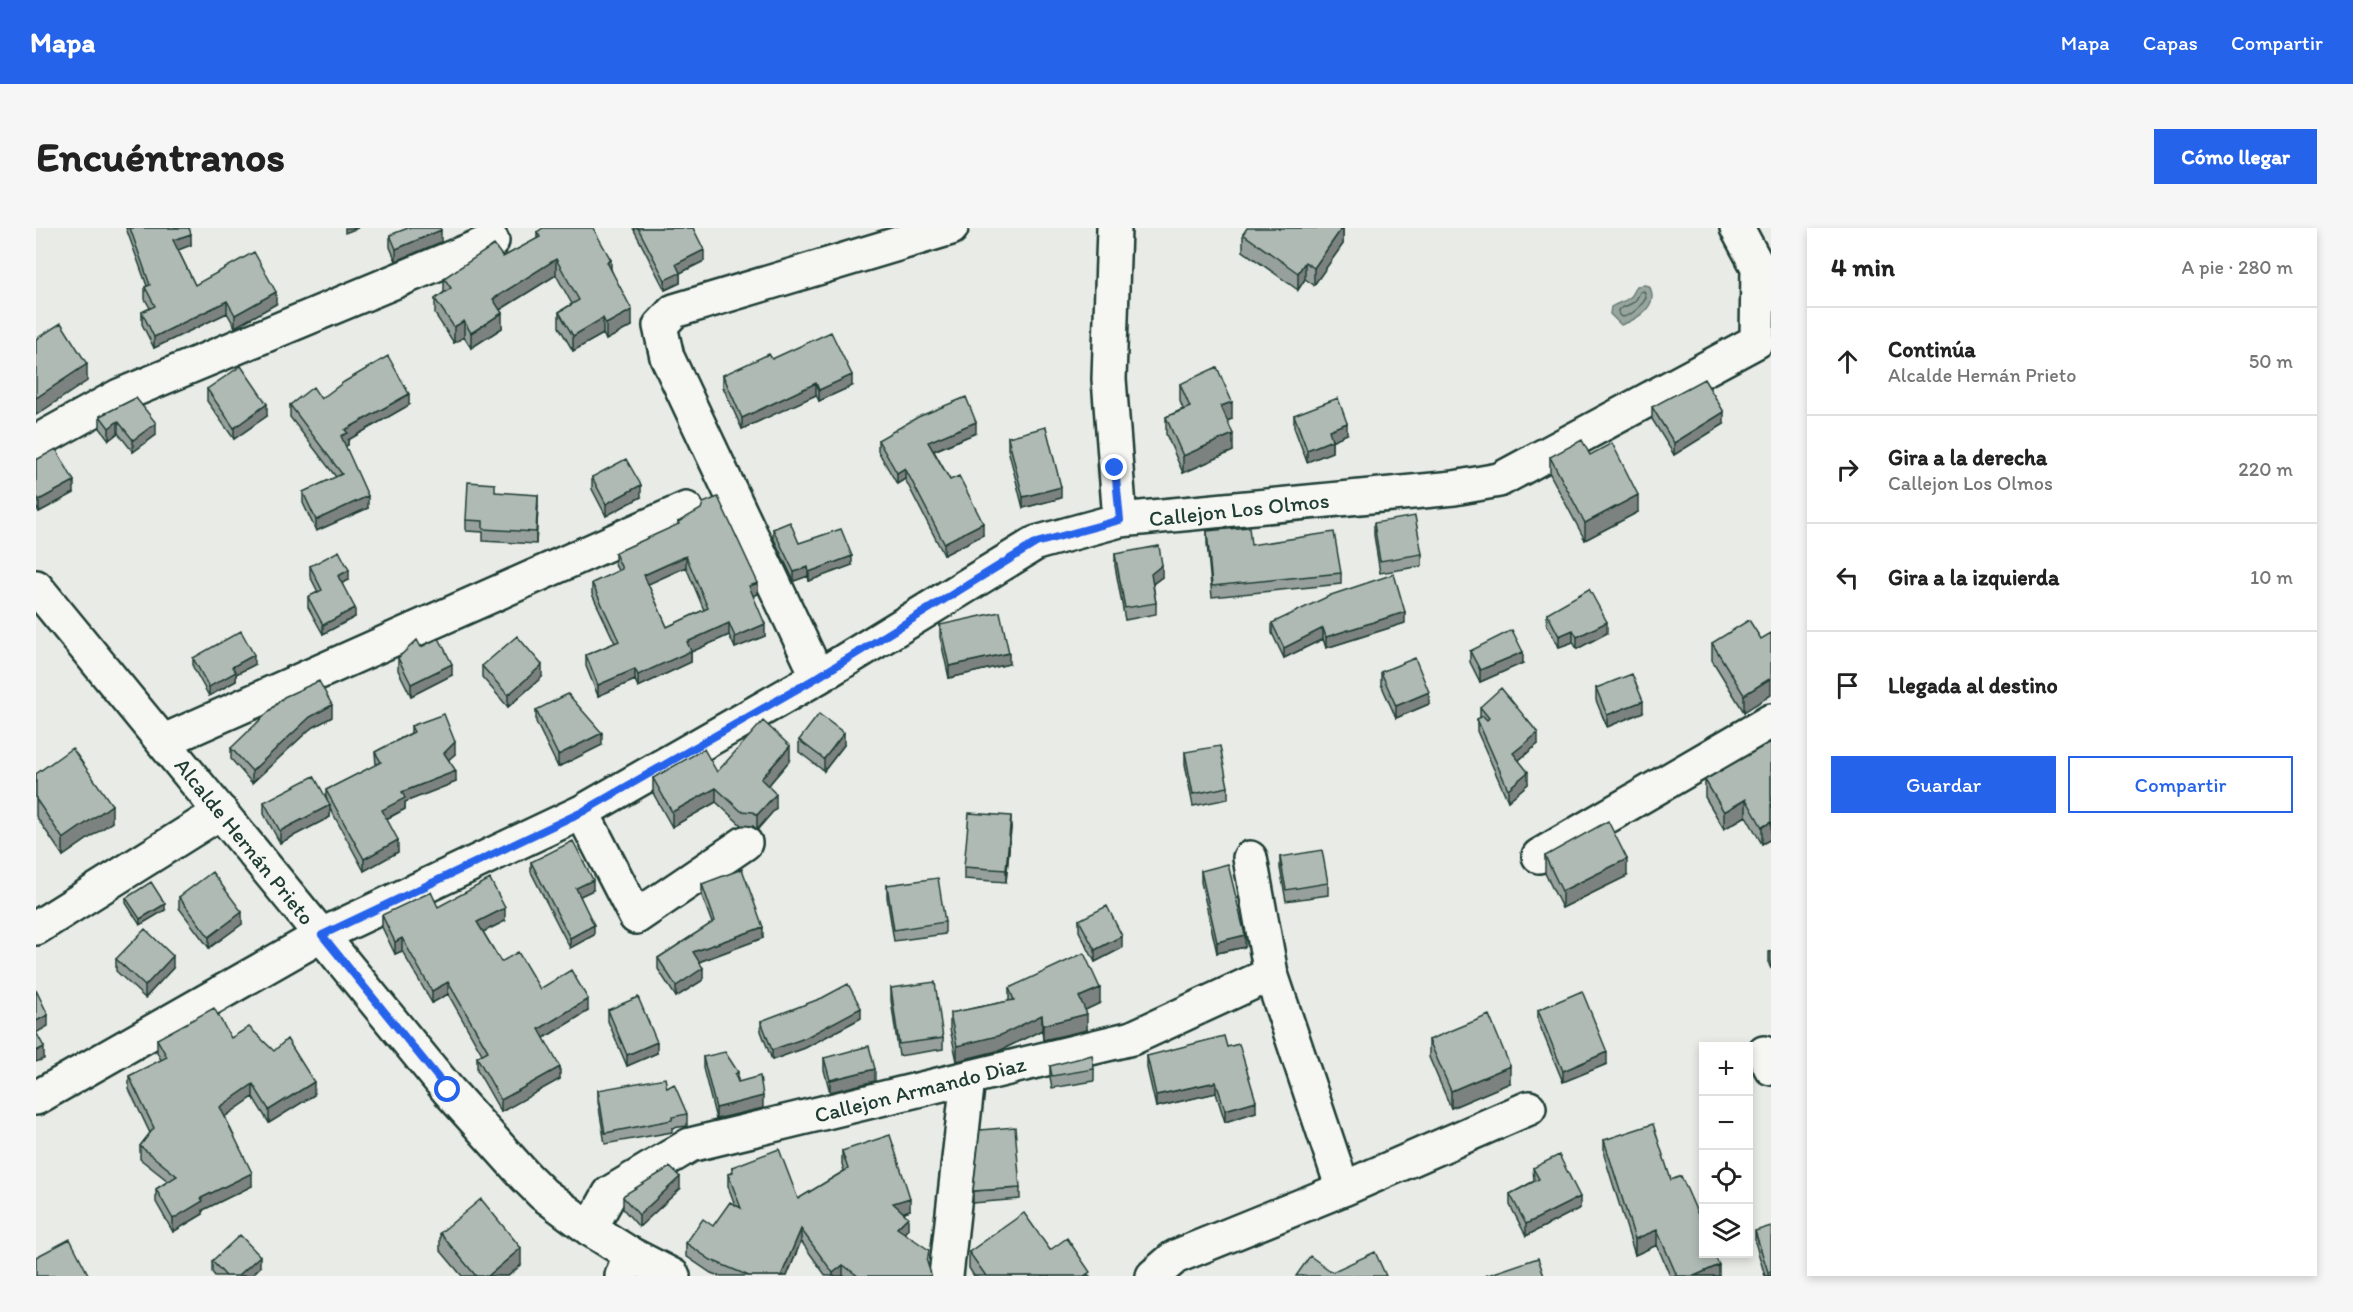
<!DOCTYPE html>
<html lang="es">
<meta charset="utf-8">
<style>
:root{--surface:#fff;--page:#f6f6f6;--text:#222;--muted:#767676;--line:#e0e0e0;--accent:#2563eb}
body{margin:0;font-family:Itim,sans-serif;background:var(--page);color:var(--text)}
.controls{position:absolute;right:18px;bottom:18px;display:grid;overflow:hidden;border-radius:0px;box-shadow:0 3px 9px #0003}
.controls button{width:54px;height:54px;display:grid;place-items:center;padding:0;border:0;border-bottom:2px solid var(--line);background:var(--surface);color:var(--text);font:30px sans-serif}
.stop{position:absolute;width:18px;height:18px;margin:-14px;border:4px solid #2563eb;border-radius:50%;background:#fff}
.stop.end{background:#2563eb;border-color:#fff;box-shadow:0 2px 6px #0008}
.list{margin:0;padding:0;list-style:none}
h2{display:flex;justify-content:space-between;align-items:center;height:78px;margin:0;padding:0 24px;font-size:26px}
h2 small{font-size:20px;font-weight:400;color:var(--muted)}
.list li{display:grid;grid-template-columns:39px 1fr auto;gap:18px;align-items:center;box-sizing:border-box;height:108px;padding:0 24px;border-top:2px solid var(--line)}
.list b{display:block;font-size:22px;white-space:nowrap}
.list p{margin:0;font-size:20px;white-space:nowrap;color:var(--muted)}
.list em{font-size:20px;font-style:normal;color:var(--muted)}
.actions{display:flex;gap:12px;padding:18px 24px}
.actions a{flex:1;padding:14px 0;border:2px solid var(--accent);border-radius:0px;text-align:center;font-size:21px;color:var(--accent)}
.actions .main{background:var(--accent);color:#fff}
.icon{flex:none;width:33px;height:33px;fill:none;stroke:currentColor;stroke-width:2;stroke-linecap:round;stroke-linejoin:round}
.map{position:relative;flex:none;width:1735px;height:1048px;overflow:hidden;border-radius:0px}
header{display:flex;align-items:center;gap:36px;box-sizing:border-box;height:84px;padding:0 30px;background:var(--accent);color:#fff}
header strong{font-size:28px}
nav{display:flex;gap:33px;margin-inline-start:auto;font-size:21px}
.intro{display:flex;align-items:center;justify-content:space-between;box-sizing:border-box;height:144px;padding:0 36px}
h1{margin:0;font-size:42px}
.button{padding:15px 27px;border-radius:0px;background:var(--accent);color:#fff;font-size:21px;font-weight:700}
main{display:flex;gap:36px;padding:0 36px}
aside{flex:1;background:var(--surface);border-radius:0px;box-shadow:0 3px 9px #0003}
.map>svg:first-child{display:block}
.water{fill:#99a6a0;stroke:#687c75;stroke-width:1.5}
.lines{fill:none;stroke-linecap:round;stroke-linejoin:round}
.shore{stroke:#50675f;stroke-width:1.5}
.minor-casing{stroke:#1f3d34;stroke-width:38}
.major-casing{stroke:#1f3d34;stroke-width:38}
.minor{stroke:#f6f6f2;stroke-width:33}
.major{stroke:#f6f6f2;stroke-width:33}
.wall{fill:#97a09c;stroke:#1f3d34;stroke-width:1.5;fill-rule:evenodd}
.shaded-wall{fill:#7b827f;stroke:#1f3d34;stroke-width:1.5}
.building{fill:#b0bab5;stroke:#1f3d34;stroke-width:1.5;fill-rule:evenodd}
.route{stroke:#2563eb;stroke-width:8}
.labels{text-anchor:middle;stroke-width:5;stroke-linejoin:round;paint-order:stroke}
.street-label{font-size:22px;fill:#1f3d34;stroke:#f6f6f2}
</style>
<header>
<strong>Mapa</strong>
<nav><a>Mapa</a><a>Capas</a><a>Compartir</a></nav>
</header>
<div class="intro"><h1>Encuéntranos</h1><a class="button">Cómo llegar</a></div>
<main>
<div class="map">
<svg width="1735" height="1048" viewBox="0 0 1735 1048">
<rect width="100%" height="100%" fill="#e9ebe7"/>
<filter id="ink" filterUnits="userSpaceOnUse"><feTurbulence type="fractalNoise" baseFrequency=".0167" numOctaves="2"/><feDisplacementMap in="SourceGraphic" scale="12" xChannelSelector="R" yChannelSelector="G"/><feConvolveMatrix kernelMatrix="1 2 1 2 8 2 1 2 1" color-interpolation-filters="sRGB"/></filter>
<g filter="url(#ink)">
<path class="water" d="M1608 57 1613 58C1624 77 1602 91 1585 97L1574 86 1575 79C1581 75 1588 74 1593 70 1598 67 1598 62 1601 58Z"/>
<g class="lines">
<path class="shore" d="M1608 63 1610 70C1604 79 1598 86 1587 89L1583 87 1582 82C1593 75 1598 79 1604 64Z"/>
<g class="minor-casing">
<path id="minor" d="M1078 0 1073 151 1084 292
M0 214 83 168 456 13
M782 449 631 129 624 98 638 83 915 0
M128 513 650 281
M546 584 600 689 709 615
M1503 628 1735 493
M0 700 185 584
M1728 825 1735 840
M0 870 286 707 546 584 782 449 1000 315 1084 292 1418 260 1463 252 1721 113 1722 39 1701 0
M1307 961 1493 880
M554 1001 574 965 654 917 1096 810 1235 746
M586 1048 594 1026
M910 1048 932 850
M1117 1048 1139 1029 1307 961 1235 746 1214 630"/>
</g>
<g class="major-casing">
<path id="major" d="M0 359 412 862 489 948 507 966 554 1001 594 1026 637 1048"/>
</g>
<use href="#minor" class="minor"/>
<use href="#major" class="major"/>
</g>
<path class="wall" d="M90 0H153L155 17 142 22 159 57 240 76 199 99 191 85 118 120 106 96V84L114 80 109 71V59L111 58Z
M597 0H657L668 33 644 45V55L629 62Z
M1307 0V16L1278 57 1269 51 1262 62 1207 23V6L1243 1Z
M501 4 575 41 596 98 570 112 567 106 537 123 523 99V84L536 76 520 47 464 82 466 100 435 120 428 109 418 115 399 86V71L408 64V50L467 29 501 11Z
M354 7 405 14 360 33 354 19Z
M687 147 816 158 783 173 780 167 706 201 687 159Z
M1144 156 1196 191 1191 193 1197 223 1147 245 1130 206V189L1147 181 1144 173Z
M171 161 231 188 198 211 171 173Z
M100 170 120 207 97 224 82 205 73 212 64 200V188Z
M254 177H373L312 212V217L309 218 332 280 280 303 267 275V264L300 249 254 189Z
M1616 179 1688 196 1638 227 1616 191Z
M1258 187 1311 206 1296 212V224L1271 234 1258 199Z
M940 205 898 223 914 252 947 307 908 327 869 251 861 256 842 223V212Z
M972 209 1025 270 987 280 972 221Z
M1554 227 1602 284 1549 312 1514 246V229Z
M0 232 38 265 3 284 0 279Z
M556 249 605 269 570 288 556 261Z
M459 264 502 278 500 316 447 313V304L430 303V292Z
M642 294 722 366 717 368 729 408 699 420 693 407 655 424V434L602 459 599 452 562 468 550 438V427L579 415 556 366V355L582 343 579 336V325L642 297ZM650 339 668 382 631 399 612 356Z
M1338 295 1386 326V338L1344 345 1338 307Z
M737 301 763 315 816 337 773 353 772 348 758 353 737 309Z
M1171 303 1305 345V356L1176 369 1171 315Z
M1079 326 1126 349 1117 356 1120 375V386L1089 392 1079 338Z
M274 338 313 352 306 355 319 389 287 406 272 379V369L282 364 274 348Z
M1511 385 1571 405 1541 421 1537 414 1523 419 1511 397Z
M1236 395H1369L1290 420 1287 411 1248 430 1236 405Z
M904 397 973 436 913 450 904 409Z
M1725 411 1708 484 1676 432V415Z
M385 419 416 447 375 468 362 442V430Z
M1434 423 1487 435 1444 454 1434 434Z
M157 430 218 437 200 446V453L173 468 157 439Z
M446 438 506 449 472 479 446 449Z
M1345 444 1393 476 1360 490 1345 456Z
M1560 460 1607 484 1571 499 1560 472Z
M1444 479 1502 516 1483 532 1492 556 1472 573 1441 503V491L1444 490Z
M500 482 566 517 522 539 500 494Z
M296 489 274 501 216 555 195 531V520Z
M375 498 419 526 412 532 420 554 369 574V581L351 591 362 624 328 643 294 580V589L244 615 228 586V574L290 570V562L340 537 339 524 375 505Z
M763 512 808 517 788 543 763 524Z
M1735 514V611L1726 616 1710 588 1688 601 1669 569V552Z
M1149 524 1192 559V571L1157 578 1149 536Z
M754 532 732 558 740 580 721 602 717 598 705 597 680 574 636 599 617 565V550L681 544Z
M0 546 76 594 27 628 0 588Z
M975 600 970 654 928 651V639Z
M1509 628 1591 648 1526 680 1509 645Z
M1244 629 1292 655V667L1250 673 1244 640Z
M495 634 557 662 544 668 558 707 534 720 495 644Z
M1165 643 1209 719 1181 725 1165 654Z
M666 656 727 710 663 734 667 752 640 769 622 741V730L676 695 666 668Z
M851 657 909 694V706L858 713 851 669Z
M143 669 206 696 173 720 143 680Z
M90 670 129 682 104 697 90 675Z
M402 679 469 693 447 704 465 734 504 761 552 783 508 810 524 851 465 884 441 842V829L446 826 412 766 396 775 366 723 359 726 346 699V687Z
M1043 692 1086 720 1059 734 1043 703Z
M1735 723V741L1733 736V724Z
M80 731 137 740 109 770 80 743Z
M855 760 907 810V821L863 828 855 772Z
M973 760 1064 775 1049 782 1051 802 1007 812 1006 802 965 822 921 833 914 801V785L973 773Z
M572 782 621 825 591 838 572 793Z
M1502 782 1571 836 1527 854 1502 793Z
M825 790 769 820 736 832 725 803V793Z
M195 810 278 867 233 895 217 869 189 888 216 958 167 982V986L137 1004 120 974V961L132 953 104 931V918L114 905 93 861V848L125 832 121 824V811Z
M1393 812 1474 855 1415 880 1393 829Z
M1191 819 1220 884 1189 894 1180 865 1120 879 1111 840V828Z
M667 829 702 854 727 880 680 891 667 840Z
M788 830 839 853 794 864 788 842Z
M1014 838 1058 841V853L1016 860 1014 849Z
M631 860 651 886V898L636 900V904L569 916 562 874V862Z
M1568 912 1635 952 1683 1048H1634L1621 1017 1599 1027 1568 927Z
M806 923 874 982 867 985 872 1001 868 1005 892 1037 895 1048H790L765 1013 751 1048H683L675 1045 650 1028V1015L677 998 699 977 692 958V946L696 945V939L762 971 808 943 806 936Z
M1497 940 1544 980 1490 1008 1474 977V966L1498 953Z
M984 960V971L937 975V963Z
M644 961 603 999 587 981V969Z
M1719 1003 1735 1048H1729L1719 1014Z
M404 1005 485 1037 472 1048H426L404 1022Z
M1014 1022 1054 1048H938L933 1040V1024Z
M176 1033 224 1039 215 1048H179L176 1044Z"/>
<path class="shaded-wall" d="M309 0H322L309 5Z
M1306 0H1307V16L1278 57V40Z
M405 2V14L360 33V21Z
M155 6V17L137 24V12Z
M668 22V33L644 45V55L629 62V52L640 36Z
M520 31V47L457 86V71Z
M575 32V47L571 34Z
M1269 34V51L1262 62V45Z
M240 64V76L199 99V87Z
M191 73V85L118 120V109Z
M596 82V98L570 112V96Z
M466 85V100L435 120V105Z
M567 90V106L537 123V108Z
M428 93V109L418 115V99Z
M51 136V153L0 187V170Z
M816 147V158L783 173V162Z
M780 155V167L706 201V190Z
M373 166V177L312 212V217L305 220V208L309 202Z
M1196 174V191L1185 195V178Z
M231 176V188L198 211V200Z
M1688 184V196L1638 227V215Z
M82 193V205L73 212V200Z
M940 194V205L892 225V214Z
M120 195V207L97 224V212Z
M1311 195V206L1293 214V202Z
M1197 206V223L1147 245V228Z
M1296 212V224L1271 234V222Z
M869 240V251L861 256V245Z
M38 253V265L3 284V272Z
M605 257V269L570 288V276Z
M1025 259V270L987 280V269Z
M502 267V278L500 316V304Z
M1602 267V284L1549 312V295Z
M332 268V280L280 303V292Z
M947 295V307L908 327V315Z
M650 328V339L608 358V347Z
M816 328V337L773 353V344Z
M1126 337V349L1115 357V346Z
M772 339V348L758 353V344Z
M313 342V352L302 357V348Z
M722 355V366L713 369V358Z
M319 380V389L287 406V397Z
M1369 384V395L1290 420V409Z
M1571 394V405L1541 421V409Z
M693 395V407L655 424V434L602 459V447L651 414Z
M729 396V408L699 420V409Z
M1287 400V411L1248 430V420Z
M1537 402V414L1523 419V408Z
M1487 424V435L1444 454V442Z
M973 425V436L913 450V438Z
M218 427V437L200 446V453L173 468V459L196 439Z
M416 436V447L375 468V456Z
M506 437V449L472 479V467Z
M599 441V452L562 468V457Z
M1735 450V467L1708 484V467Z
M1393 464V476L1360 490V478Z
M1607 473V484L1571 499V487Z
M296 477V489L274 501 216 555V543L274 489Z
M566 505V517L522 539V527Z
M808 505V517L788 543V531Z
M1502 505V516L1477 537V525Z
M419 514V526L408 536V525Z
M754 518V532L725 566V551Z
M420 543V554L369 574V581L346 593V582L366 564Z
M1492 544V556L1472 573V561Z
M680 560V574L636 599V584Z
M740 566V580L721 602V587Z
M1710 571V588L1688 601V584Z
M76 577V594L27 628V611Z
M294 577V589L244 615V603Z
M975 588V600L970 654V642Z
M1735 594V611L1726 616V599Z
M362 612V624L328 643V631Z
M1591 631V648L1526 680V663Z
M557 652V662L540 670V660Z
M129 676V682L104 697V691Z
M469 680V693L441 707V694Z
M206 684V696L173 720V709Z
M558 697V707L534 720V710Z
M727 699V710L657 736V724Z
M1209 707V719L1181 725V714Z
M1086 708V720L1059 734V722Z
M366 710V723L359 726V714Z
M137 728V740L109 770V758Z
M667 740V752L640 769V758Z
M412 754V766L396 775V763Z
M1064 760V775L1043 785V769Z
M552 771V783L503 813V801Z
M825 780V790L769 820 736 832V822Z
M1051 786V802L1007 812V797Z
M12 787V798L0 805V793Z
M1006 787V802L965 822 921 833V818Z
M621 814V825L591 838V827Z
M8 819V831L0 834V823Z
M1571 824V836L1527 854V843Z
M1474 838V855L1415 880V863Z
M524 839V851L465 884V872Z
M839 841V853L794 864V852Z
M702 844V856L699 846Z
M278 854V867L233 895V882Z
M1180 854V865L1120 879V867Z
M217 856V869L184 892V879Z
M727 868V880L680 891V880Z
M1220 873V884L1189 894V882Z
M216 945V958L167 982V986L137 1004V991L165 970Z
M644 949V961L603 999V987Z
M1544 969V980L1490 1008V996Z
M874 970V982L857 988V975Z
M872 989V1001L861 1012V1000Z
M765 1001V1013L751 1048H745Z
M1621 1002V1017L1599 1027V1011Z
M485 1020V1037L472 1048H452Z
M224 1028V1039L215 1048H202Z
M807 1037V1048H797V1045Z
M1683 1037V1048H1658Z
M1735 1043V1048H1732V1044Z"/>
<path class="building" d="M94 0H153L155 6 137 12 159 57 218 24 240 64 199 87 191 73 118 109 106 84 119 78 109 59 114 57Z
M372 0H404L405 2 360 21 354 7Z
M507 0H557L575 32 571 34 596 82 570 96 567 90 537 108 523 84 543 72 520 31 457 71 466 85 435 105 428 93 418 99 399 71 415 60 408 50 458 17 467 29 504 9 501 4Z
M602 0H657L668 22 640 36 644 45 629 52Z
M1211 0H1241L1243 1V0H1306L1278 40 1269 34 1262 45 1207 6Z
M25 95 51 136 0 170V111Z
M795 104 816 147 783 162 780 155 706 190 687 147 733 126 736 131Z
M352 128 373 166 309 202 312 205 305 208 332 268 280 292 267 264 306 246 254 177 277 159 285 171 308 154Z
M205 138 231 176 198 200 171 161Z
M1181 139 1196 174 1185 178 1197 206 1147 228 1130 189 1154 179 1144 156Z
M1668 151 1688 184 1638 215 1616 179Z
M930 169 940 194 892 214 914 252 923 248 947 295 908 315 869 240 861 245 842 212 882 189Z
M100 170 120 195 97 212 82 193 73 200 64 188Z
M1302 170 1311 195 1293 202 1296 212 1271 222 1258 187Z
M1010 199 1025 259 987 269 972 209Z
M1546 212 1554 227 1576 215 1602 267 1549 295 1514 229Z
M20 221 38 253 3 272 0 267V232Z
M590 231 605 257 570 276 556 249Z
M432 254 459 256V264L502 267 500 304 447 301V293L430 292Z
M682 269 722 355 713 358 729 396 699 409 693 395 651 414 655 423 602 447 599 441 562 457 550 427 583 413 556 355 586 341 579 325 643 296 642 294 665 281 667 275ZM650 328 672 380 631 399 608 347Z
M1379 288 1386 326 1344 333 1338 295Z
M754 294 763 315 805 301 816 328 773 344 772 339 758 344 737 301Z
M1213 299 1215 317 1298 304 1305 345 1176 358 1171 303Z
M1123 318 1126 337 1115 346 1120 375 1089 380 1079 326Z
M303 323 313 342 302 348 319 380 287 397 272 369 286 362 274 338Z
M1358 346 1369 384 1290 409 1287 400 1248 420 1236 395 1295 367Z
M1553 361 1571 394 1541 409 1537 402 1523 408 1511 385Z
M964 384 973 425 913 438 904 397Z
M1713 392 1725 411 1735 405V450L1708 467 1676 415Z
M1476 402 1487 424 1444 442 1434 423Z
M205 403 218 427 196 439 200 444 173 459 157 430Z
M481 408 506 437 472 467 446 438Z
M403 410 416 436 375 456 362 430 381 412 385 419Z
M1379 430 1393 464 1360 478 1345 444Z
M1596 446 1607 473 1571 487 1560 460Z
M283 453 296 477 274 489 216 543 195 520 248 469Z
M1465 460 1502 505 1477 525 1492 544 1472 561 1441 491 1447 488 1451 492 1453 490 1444 479Z
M532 466 566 505 522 527 500 482Z
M408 486 419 514 408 525 420 543 366 564 369 570 346 582 362 612 328 631 290 562 345 534 339 524 378 504 375 498Z
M783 486 808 505 788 531 763 512Z
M727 493 754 518 725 551 740 566 721 587 717 584 705 583 680 560 636 584 617 550 668 521 681 544Z
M1735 514V594L1726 599 1710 571 1688 584 1669 552Z
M1184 518 1192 559 1157 566 1149 524Z
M36 520 76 577 27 611 0 571V546Z
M278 548 294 577 244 603 228 574Z
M933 585 975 588 970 642 928 639Z
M1572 593 1591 631 1526 663 1509 628Z
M537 613 557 652 540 660 558 697 534 710 495 634Z
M1286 622 1292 655 1250 662 1244 629Z
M1192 636 1209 707 1181 714 1165 643Z
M706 641 727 699 657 724 667 740 640 758 622 730 679 693 666 656Z
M176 644 206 684 173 709 143 669Z
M902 650 909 694 858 702 851 657Z
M454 651 469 680 441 694 465 734 482 724 504 761 535 742 552 771 503 801 524 839 465 872 441 829 452 823 412 754 396 763 366 710 359 714 346 687 395 664 402 679Z
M115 654 129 676 104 691 90 670Z
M1071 678 1086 708 1059 722 1043 692Z
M109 701 137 728 109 758 80 731Z
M1048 725 1064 760 1043 769 1051 786 1007 797 1006 787 965 807 921 818 914 785 978 772 973 760Z
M899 754 907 810 863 816 855 760Z
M812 756 825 780 769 810 736 822 725 793 786 770Z
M0 762 12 787 0 793Z
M1546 763 1571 824 1527 843 1502 782Z
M602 769 621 814 591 827 572 782Z
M178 780 195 810 213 799 238 823 251 811 278 854 233 882 217 856 184 879 216 945 165 970 167 973 137 991 120 961 141 948 104 918 118 900 93 848 131 829 121 811Z
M1453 787 1474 838 1415 863 1393 812Z
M0 804 8 819 0 823Z
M1188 808 1191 819 1203 816 1220 873 1189 882 1180 854 1120 867 1111 828Z
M833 818 839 841 794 852 788 830Z
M689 824 702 844 699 846 702 854 724 848 727 868 680 880 667 829Z
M1056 827 1058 841 1016 848 1014 838Z
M629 850 631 860 638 856 651 886 636 889V892L569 905 562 862Z
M1617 896 1635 952 1645 948 1668 1000V1026H1678L1683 1037 1658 1048H1641L1621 1002 1599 1011 1568 912Z
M979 899 984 960 937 963 944 902Z
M854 907 874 970 857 975 872 989 861 1000 893 1022 891 1034 895 1046 894 1048H822L807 1037 797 1045 765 1001 745 1048H713L675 1032 650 1015 667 991 677 998 694 974 705 980 692 946 697 944 696 939 743 921 762 971 812 941 806 923Z
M1523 927 1544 969 1490 996 1474 966 1503 951 1497 940Z
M634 939 644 949 603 987 587 969 588 967Z
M445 971 485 1020 452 1048H440L404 1005Z
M988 985 1014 1022 1031 1010 1054 1044 1048 1048H950L933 1024Z
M1735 998V1043L1732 1044 1719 1003Z
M204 1007 224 1028 202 1048H190L176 1033Z
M34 1011 53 1048H0V1029Z
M1339 1024 1350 1048H1260L1274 1028 1296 1044Z
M1502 1030 1508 1048H1449Z"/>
</g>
<g class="lines" filter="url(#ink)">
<path class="route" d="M412 862 286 707 546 584 782 449 1000 315 1084 292 1079 240"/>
</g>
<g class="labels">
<g class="street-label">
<text transform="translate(1203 281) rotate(-6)" y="8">Callejon Los Olmos</text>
<text transform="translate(209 613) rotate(51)" y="8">Alcalde Hernán Prieto</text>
<text transform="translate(884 861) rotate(-14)" y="8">Callejon Armando Diaz</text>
</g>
</g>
</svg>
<div class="controls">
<button>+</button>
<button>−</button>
<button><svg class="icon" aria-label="locate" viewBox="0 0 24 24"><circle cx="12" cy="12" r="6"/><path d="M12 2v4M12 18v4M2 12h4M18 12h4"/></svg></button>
<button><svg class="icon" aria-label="layers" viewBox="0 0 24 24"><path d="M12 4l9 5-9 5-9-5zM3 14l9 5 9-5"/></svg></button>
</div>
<div class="stop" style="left:412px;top:862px"></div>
<div class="stop end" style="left:1079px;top:240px"></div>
</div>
<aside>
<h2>4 min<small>A pie · 280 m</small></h2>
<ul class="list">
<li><svg class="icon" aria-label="ahead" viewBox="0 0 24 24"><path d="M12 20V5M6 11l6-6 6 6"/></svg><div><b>Continúa</b><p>Alcalde Hernán Prieto</p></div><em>50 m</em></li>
<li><svg class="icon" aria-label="right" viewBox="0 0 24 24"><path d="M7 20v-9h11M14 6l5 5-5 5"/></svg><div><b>Gira a la derecha</b><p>Callejon Los Olmos</p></div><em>220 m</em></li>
<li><svg class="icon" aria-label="left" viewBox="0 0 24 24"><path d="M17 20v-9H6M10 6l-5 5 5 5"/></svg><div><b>Gira a la izquierda</b></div><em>10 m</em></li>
<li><svg class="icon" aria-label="arrive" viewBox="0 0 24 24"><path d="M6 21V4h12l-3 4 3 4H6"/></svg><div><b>Llegada al destino</b></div></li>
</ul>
<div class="actions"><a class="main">Guardar</a><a>Compartir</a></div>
</aside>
</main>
